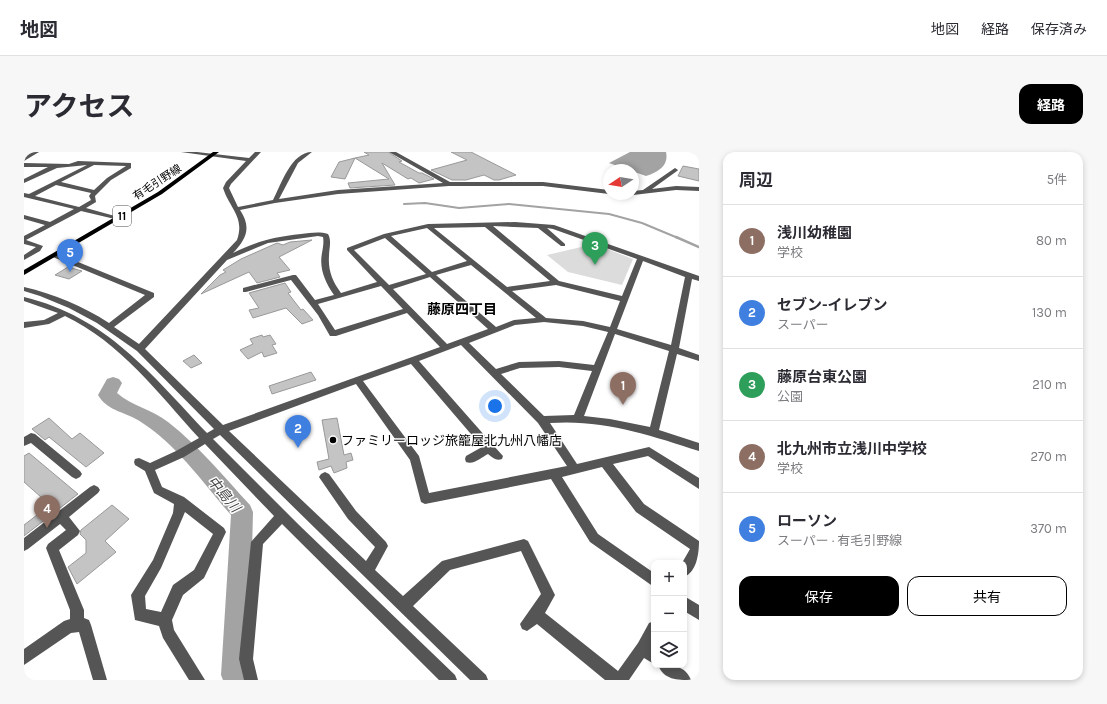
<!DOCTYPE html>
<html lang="ja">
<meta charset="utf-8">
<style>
:root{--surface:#fff;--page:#f7f7f7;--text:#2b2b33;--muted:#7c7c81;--line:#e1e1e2;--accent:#000}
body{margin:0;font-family:Karla,"Noto Sans JP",sans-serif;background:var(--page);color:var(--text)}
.controls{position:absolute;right:12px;bottom:12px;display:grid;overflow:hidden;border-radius:8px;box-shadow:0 2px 6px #0003}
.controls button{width:36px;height:36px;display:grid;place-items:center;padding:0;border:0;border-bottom:1px solid var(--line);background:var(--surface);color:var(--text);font:20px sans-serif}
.compass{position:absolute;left:579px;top:12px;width:36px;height:36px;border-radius:50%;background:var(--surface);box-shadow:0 2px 6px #0003;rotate:258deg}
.you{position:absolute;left:471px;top:254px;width:14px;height:14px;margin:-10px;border:3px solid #fff;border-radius:50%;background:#1a73e8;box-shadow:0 0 0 6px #1a73e833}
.badge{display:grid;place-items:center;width:26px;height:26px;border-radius:50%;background:var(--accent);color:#fff;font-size:13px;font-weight:700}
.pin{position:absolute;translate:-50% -33px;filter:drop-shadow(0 1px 2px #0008)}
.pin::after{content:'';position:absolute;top:21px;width:14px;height:12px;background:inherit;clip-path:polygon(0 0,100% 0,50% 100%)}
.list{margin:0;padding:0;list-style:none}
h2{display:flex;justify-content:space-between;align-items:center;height:52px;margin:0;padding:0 16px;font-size:17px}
h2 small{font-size:13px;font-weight:400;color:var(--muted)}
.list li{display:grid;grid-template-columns:26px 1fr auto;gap:12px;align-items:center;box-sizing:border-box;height:72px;padding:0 16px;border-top:1px solid var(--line)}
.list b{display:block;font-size:15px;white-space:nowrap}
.list p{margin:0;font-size:13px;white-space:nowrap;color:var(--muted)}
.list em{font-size:13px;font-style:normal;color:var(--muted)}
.actions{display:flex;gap:8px;padding:12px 16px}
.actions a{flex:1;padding:9px 0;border:1px solid var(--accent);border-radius:12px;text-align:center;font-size:14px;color:var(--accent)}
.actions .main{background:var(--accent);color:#fff}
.icon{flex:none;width:22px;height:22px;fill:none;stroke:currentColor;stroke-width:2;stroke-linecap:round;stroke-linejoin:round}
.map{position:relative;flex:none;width:675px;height:528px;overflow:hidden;border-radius:12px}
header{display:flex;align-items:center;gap:24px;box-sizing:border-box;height:56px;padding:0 20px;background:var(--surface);border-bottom:1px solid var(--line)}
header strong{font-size:19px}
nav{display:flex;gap:22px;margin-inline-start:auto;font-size:14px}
.intro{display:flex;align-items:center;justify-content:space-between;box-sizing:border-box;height:96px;padding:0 24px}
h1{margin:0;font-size:28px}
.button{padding:10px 18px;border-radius:12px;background:var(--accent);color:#fff;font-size:14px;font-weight:700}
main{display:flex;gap:24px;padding:0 24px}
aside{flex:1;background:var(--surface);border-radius:12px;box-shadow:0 2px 6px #0003}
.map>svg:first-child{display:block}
.green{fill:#dcdcdc}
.water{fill:#a3a3a3}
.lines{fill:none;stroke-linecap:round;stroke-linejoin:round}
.stream-far1{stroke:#a3a3a3;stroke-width:2}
.stream{stroke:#a3a3a3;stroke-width:2.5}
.river{fill:#a3a3a3;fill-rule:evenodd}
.building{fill:#c4c4c4;stroke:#999}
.minor{fill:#555;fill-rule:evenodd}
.major{fill:#000;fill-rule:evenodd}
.poi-dot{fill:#000;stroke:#fff;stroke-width:1.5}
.labels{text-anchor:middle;stroke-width:3;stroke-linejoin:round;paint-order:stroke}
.far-street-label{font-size:11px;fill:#000;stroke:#fff}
.shield{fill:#fff;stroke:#4c4c4c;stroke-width:1}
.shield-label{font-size:12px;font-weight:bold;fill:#000}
.poi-label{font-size:13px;fill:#000;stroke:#fff;text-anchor:start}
.neighbourhood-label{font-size:14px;font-weight:bold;fill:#000;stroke:#fff}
.water-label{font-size:14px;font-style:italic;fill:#444;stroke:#fff}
</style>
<header>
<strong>地図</strong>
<nav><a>地図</a><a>経路</a><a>保存済み</a></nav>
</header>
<div class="intro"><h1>アクセス</h1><a class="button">経路</a></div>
<main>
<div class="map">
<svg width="675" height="528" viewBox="0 0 675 528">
<rect width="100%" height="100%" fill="#fff"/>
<path class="green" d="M570 92 609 107 598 133 544 120 523 103Z"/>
<path class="water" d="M606 0H642C645 14 634 20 622 24L585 11Z"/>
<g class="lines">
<path class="stream-far1" d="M380 52 401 51 435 56 485 52 585 62 618 71 654 86"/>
<path class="stream" d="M652 85 675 95"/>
<path class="river" d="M89 225 95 227 98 231 93 241C108 254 127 257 144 270 175 294 200 325 226 353L229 360 225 521 228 528H199L197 523 207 363C179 331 153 293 117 270 103 260 84 260 74 243L83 227Z"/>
</g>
<path class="building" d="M340 0H364L378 9 375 10 395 21H398L410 27 395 31 387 26 384 27 358 11 371 33 326 36 324 31 365 27 331 6 345 3Z
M427 0H447L492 23 475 28H470L460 23 442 28H428L407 18 443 8Z
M331 6 321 27 307 25 315 10Z
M659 14 675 17V29L654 24Z
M288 88 255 105 266 118 253 121 256 125 233 131 225 120 177 142 196 123 202 120 199 118 217 107 253 91 259 93 266 90Z
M44 115 58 119 45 127 31 123Z
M261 131 267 140 264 141 277 158 279 157 289 168 278 172 262 156 229 166 225 158 235 156 225 141Z
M238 183 239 185 246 183 252 192 248 193 253 201 240 205 238 200 224 207 216 198 229 192 226 187Z
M170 203 178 211 167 216 159 209Z
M287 220 292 228 248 242 245 234Z
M25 266 48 287 56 281 80 301 62 315 25 285 21 288 8 277Z
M313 266 320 303 327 301 329 308 322 310 323 316 310 321 307 314 295 318 293 310 305 307 298 268Z
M5 301 54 342 0 384V373L26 353 0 330V304Z
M88 353 105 367 81 389 92 400 53 432 44 415 62 401V388L56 382 57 378Z"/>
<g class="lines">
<path class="minor" d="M8 0H15L0 9V5Z
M157 0H173L225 6 231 0H237L207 32 205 36 214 55 249 48C257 33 267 0 288 0L274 11 255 47 314 38 419 31 365 0H372L426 30H519L585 38V42L519 34H425L314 42 251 51 216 58C228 76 222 87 209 101 234 89 249 85 277 82 286 81 295 79 304 82 308 89 305 96 305 104 304 118 308 129 317 141L353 130 323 98V96L360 82 404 72 491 70 530 73 675 124V129L668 127 655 196 675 203V209L653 202 635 278 675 291V299C626 283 578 267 526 271L553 312 625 295 675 326V337L624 304 589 312 620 352 675 389C675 401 673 420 660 425V411H658L666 397 612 360 578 315 538 325 574 382 630 421V435L566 390 527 327 401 352 397 350 386 308 332 232 205 279 342 409 351 395 324 367 297 328 295 325 297 322 301 320 305 322 332 359 362 390 364 394 351 418 379 444 418 409 500 387 504 389 531 443 521 461 594 519 614 491 625 471 630 469V490L628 494 630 496V512L620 506 605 528H581L513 472 503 479 498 477 496 472 517 442 497 399 426 418 389 454 462 523 464 528H446L196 283 189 287 275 373 431 523 433 528H415L258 372 239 392 229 507 234 528H220L215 507 227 390 250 364 181 292 160 305 131 318 138 335 160 345 200 376 202 380 180 426 159 443 148 468 150 478 181 528H165L139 486 135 474 111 468 107 443 129 408 149 361 150 352 130 341 121 319 111 313 110 310 111 307 115 306 126 311 152 299 175 286C135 242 96 190 41 164L25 172 0 176V170L20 168 34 161 0 149V145C83 165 127 222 183 281L190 277 113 199 73 171 45 156 16 144 0 139V135C30 142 59 154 85 171L121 143 29 105V101H32L130 141V145L90 175 115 192 213 88C221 65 206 57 199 36L202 30 222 9ZM469 74 514 76 537 94H541V92L523 76 529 77 613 107 598 144 535 129ZM461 75 526 129 483 135 410 76ZM403 76 443 109 408 120 367 84ZM294 84 299 85C300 90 299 95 298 101 295 116 301 130 310 143L291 148 272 123H269L219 136V140H222L267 128 294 163 306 184H312L383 161 416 195 199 273 121 197 203 108 244 91ZM361 86 402 122 365 133 330 98ZM619 109 661 125 647 193 593 177ZM447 113 512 166 490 168 472 175 412 123ZM406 125 464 177 423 192 369 137ZM532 133 596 149 586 175 559 169 522 166 488 139ZM357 134 379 157 311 178 294 152ZM520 170 559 174 584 180 570 213 535 209 495 210 472 217 445 191 491 173ZM591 182 645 199 626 275 586 267 560 264ZM437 193 514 271 543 314 405 341 395 304 339 229 387 212 458 295 442 304 441 307 442 310C450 313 458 305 464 302 469 306 472 309 478 307L479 304 469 293 395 209ZM535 215 568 219 550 263 520 264 477 222 496 216ZM161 360 189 382 170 418 149 433 137 460 122 457 121 444 137 416Z
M54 9 107 11V16L87 28 71 44 72 50 62 56 98 66 95 68 57 59 2 88 19 94 16 99 0 108V103L12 95 0 92V84L21 73 0 67V63L26 70 50 57 0 45V41L5 42 63 13 33 16 0 31V27L24 15H0V11L45 12ZM70 13 102 14 83 26 70 38 37 30ZM32 33 67 41 65 44 67 48 55 55 11 44Z
M651 16 654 18 653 19 628 37 652 34 675 35V39L652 38 609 43 607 42H609V39L619 38Z
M7 281 11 282 56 319 58 322 56 325 52 327 48 325 7 291 0 294V285Z
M70 333 74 335 76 338 74 341 45 365 56 379 54 383 35 398 60 458V466L65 468 67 473 83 528H69L55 480 47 481 0 513V497L40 469 46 467V458L22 396 24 392 42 378 36 372 4 397 0 399V386L66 335Z
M660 444 675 453V468L660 459Z
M634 513C648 513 661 513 667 528 653 528 640 528 634 513Z"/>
<path class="major" d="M189 0H195L138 42 0 123V118L134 40Z"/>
</g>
<circle class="poi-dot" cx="309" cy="288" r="4"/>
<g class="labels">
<g class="far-street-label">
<text transform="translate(133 30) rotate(-33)" y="4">有毛引野線</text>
</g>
<rect class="shield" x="89" y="54" width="18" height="20" rx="3"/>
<g class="shield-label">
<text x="98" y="68">11</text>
</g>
<g class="poi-label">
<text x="317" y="293">ファミリーロッジ旅籠屋北九州八幡店</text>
</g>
<g class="neighbourhood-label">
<text x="438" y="162">藤原四丁目</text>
</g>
<g class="water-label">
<text transform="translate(200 342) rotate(50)" y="5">中島川</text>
</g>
</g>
</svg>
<div class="controls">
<button>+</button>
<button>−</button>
<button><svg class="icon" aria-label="layers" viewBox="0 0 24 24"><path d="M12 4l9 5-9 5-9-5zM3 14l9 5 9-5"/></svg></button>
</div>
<svg class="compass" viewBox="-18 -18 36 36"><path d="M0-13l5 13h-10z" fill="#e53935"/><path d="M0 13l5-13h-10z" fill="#7c7c81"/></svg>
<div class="you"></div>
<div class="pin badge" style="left:599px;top:253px;background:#8d6e63">1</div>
<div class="pin badge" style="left:274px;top:296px;background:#3f7fe0">2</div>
<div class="pin badge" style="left:571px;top:113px;background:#2e9e5b">3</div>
<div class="pin badge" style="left:23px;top:376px;background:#8d6e63">4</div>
<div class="pin badge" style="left:46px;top:120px;background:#3f7fe0">5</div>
</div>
<aside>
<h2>周辺<small>5件</small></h2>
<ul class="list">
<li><span class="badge" style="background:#8d6e63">1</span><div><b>浅川幼稚園</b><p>学校</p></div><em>80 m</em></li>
<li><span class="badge" style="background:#3f7fe0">2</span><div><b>セブン-イレブン</b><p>スーパー</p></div><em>130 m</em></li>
<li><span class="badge" style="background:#2e9e5b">3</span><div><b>藤原台東公園</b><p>公園</p></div><em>210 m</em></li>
<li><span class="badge" style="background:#8d6e63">4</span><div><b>北九州市立浅川中学校</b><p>学校</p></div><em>270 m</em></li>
<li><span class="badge" style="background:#3f7fe0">5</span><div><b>ローソン</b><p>スーパー · 有毛引野線</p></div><em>370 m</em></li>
</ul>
<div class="actions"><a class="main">保存</a><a>共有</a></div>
</aside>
</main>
